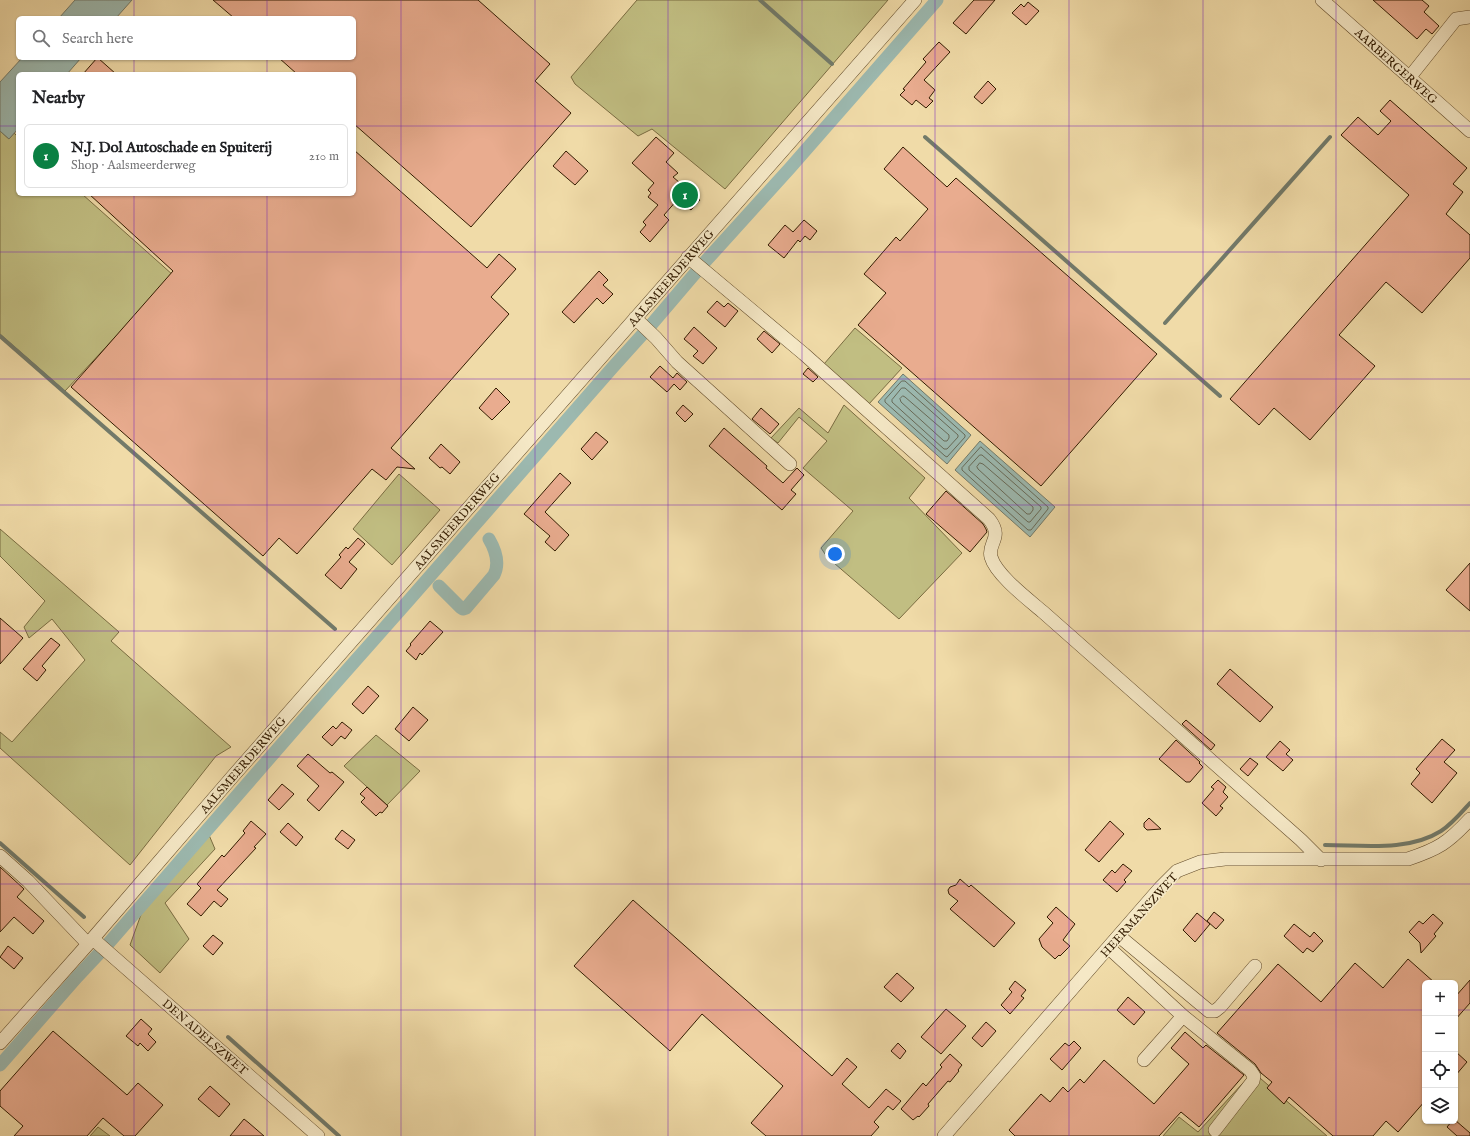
<!DOCTYPE html>
<meta charset="utf-8">
<style>
:root{--surface:#fff;--page:#f6f6f6;--text:#202124;--muted:#757577;--line:#e0e0e0;--accent:#0b8043}
body{margin:0;font-family:"IM FELL English",serif;background:var(--page);color:var(--text)}
.controls{position:absolute;right:12px;bottom:12px;display:grid;overflow:hidden;border-radius:6px;box-shadow:0 1px 3px #0004}
.controls button{width:36px;height:36px;display:grid;place-items:center;padding:0;border:0;border-bottom:1px solid var(--line);background:var(--surface);color:var(--text);font:20px sans-serif}
.you{position:absolute;left:835px;top:554px;width:14px;height:14px;margin:-10px;border:3px solid #fff;border-radius:50%;background:#1a73e8;box-shadow:0 0 0 6px #1a73e833}
.badge{display:grid;place-items:center;width:26px;height:26px;border-radius:50%;background:var(--accent);color:#fff;font-size:13px;font-weight:700}
.pin{position:absolute;translate:-50% -50%;border:2px solid #fff;box-shadow:0 1px 4px #0006}
.list{margin:0;padding:0;list-style:none}
h2{display:flex;justify-content:space-between;align-items:center;height:52px;margin:0;padding:0 16px;font-size:17px}
h2 small{font-size:13px;font-weight:400;color:var(--muted)}
.list li{display:grid;grid-template-columns:26px 1fr auto;gap:12px;align-items:center;box-sizing:border-box;height:64px;margin:0 8px 8px;padding:0 8px;border:1px solid var(--line);border-radius:6px}
.list b{display:block;font-size:15px;white-space:nowrap}
.list p{margin:0;font-size:13px;white-space:nowrap;color:var(--muted)}
.list em{font-size:13px;font-style:normal;color:var(--muted)}
.icon{flex:none;width:22px;height:22px;fill:none;stroke:currentColor;stroke-width:2;stroke-linecap:round;stroke-linejoin:round}
.map{position:relative;flex:none;width:1470px;height:1136px;overflow:hidden}
.search{position:absolute;background:var(--surface);box-shadow:0 1px 3px #0004;left:16px;top:16px;width:340px;height:44px;display:flex;align-items:center;gap:10px;box-sizing:border-box;padding:0 14px;border-radius:6px;color:var(--muted);font-size:15px}
.panel{position:absolute;background:var(--surface);box-shadow:0 1px 3px #0004;left:16px;top:72px;width:340px;height:124px;border-radius:6px}
.map>svg:first-child{display:block}
.green{fill:#c1be82;stroke:#7a6c41}
.water{fill:#9cb9b0;stroke:#727a6a}
.lines{fill:none;stroke-linecap:round;stroke-linejoin:round}
.shore{stroke:#676a58;stroke-width:1}
.stream{stroke:#727a6a;stroke-width:4}
.canal{stroke:#9cb9b0;stroke-width:13}
.building{fill:#e9ac8f;stroke:#321b00}
.minor-casing{stroke:#624b2a;stroke-width:14}
.minor{stroke:#f5e8c6;stroke-width:13}
.grid{fill:none;stroke:#7b2cbf;stroke-width:1;stroke-opacity:0.55}
.labels{text-anchor:middle;stroke-width:3.5;stroke-linejoin:round;paint-order:stroke}
.street-label{font-size:12px;fill:#321b00;stroke:#f5e8c6}
</style>
<div class="map">
<svg width="1470" height="1136" viewBox="0 0 1470 1136">
<rect width="100%" height="100%" fill="#f0dba8"/>
<filter id="stains"><feTurbulence type="fractalNoise" baseFrequency=".005" numOctaves="4"/><feColorMatrix values="0 0 0 0 .2 0 0 0 0 .09 0 0 0 0 .02 0 0 0 .5 -.17"/></filter>
<radialGradient id="worn" r=".72"><stop offset=".6" stop-color="#630" stop-opacity="0"/><stop offset="1" stop-color="#630" stop-opacity=".3"/></radialGradient>
<path class="green" d="M637 0H888L725 189 652 129 638 136 575 84 571 77Z
M0 131 9 139 14 133 18 137V194H82L173 275 65 391 0 334Z
M855 328 902 368 868 405 824 364Z
M844 405 925 478 909 498 962 553 899 619 827 557 821 548 853 511 803 468 827 441 799 417 778 443 771 438 799 408 828 433Z
M399 474 440 510 392 565 353 529Z
M0 529 119 632 111 641 231 747 216 756 130 865 0 748V732L12 742 85 660 52 619 29 638 24 627 45 601 0 556Z
M376 735 420 771 387 805 344 766Z
M209 835 215 849 165 903 189 939 160 973 130 945 143 909Z
M1253 1072 1327 1136H1163L1179 1117 1198 1132Z
M98 1127 110 1136H90Z"/>
<path class="water" d="M75 0H132L116 18H59Z
M22 58H81L67 74H18V129L9 139 0 131V82Z
M903 374 971 435 947 464 878 402Z
M980 441 1055 507 1030 537 955 470Z"/>
<g class="lines">
<path class="shore" d="M902 381H905L965 435V437L947 457 945 456 885 402V400Z
M902 388H905L958 435V437L947 449H944L892 402V400Z
M903 396 905 397 949 435V438L947 441H944L901 402 900 399Z
M981 447 1048 507V509L1031 530H1028L962 470V468Z
M980 455H982L1041 507V509L1030 522H1028L969 470V467Z
M980 463 983 464 1033 507V510L1030 514H1027L978 469 977 467Z"/>
<path class="stream" d="M760 0 832 64
M925 137 1220 396
M1165 323 1330 137
M0 336 335 629
M0 843 84 917
M1325 845C1362 845 1408 852 1441 831 1452 824 1461 813 1470 803
M228 1037 339 1136"/>
<path class="canal" d="M439 586 460 607 463 609 466 608 494 575C500 563 496 551 489 539
M0 1065 77 977 107 945 301 722 410 599 613 367 651 325 703 264 790 168 937 0"/>
</g>
<path class="building" d="M213 0H478L550 64 535 81 571 113 471 227 354 124V74H297L279 58H354V18H234Z
M974 0H995L966 34 953 23Z
M1373 0H1422L1429 6 1424 12 1439 26 1432 34 1426 29 1417 39Z
M1028 2 1039 11 1026 25 1012 13 1021 4 1024 7Z
M939 42 950 52 924 80 935 90 929 98 933 101 926 108 916 100 912 105 900 95 905 90 903 89 926 62 923 59Z
M97 58H98L116 74H83Z
M988 81 996 89 982 104 974 97Z
M1390 100 1467 168 1453 184 1463 192 1446 214 1470 235V258L1422 313 1386 282 1339 335 1375 366 1310 440 1274 408 1259 425 1230 399 1409 195 1341 135 1358 117 1378 135 1391 121 1380 111Z
M656 137 674 153 666 162 678 173 673 177 700 200 691 210 678 199 664 215 669 220 650 242 640 232 646 225 643 222 658 205 648 197 651 193 648 190 654 183 632 163Z
M903 147 947 187 956 178 1157 354 1041 486 858 325 886 293 864 274 896 237 900 241 928 209 884 169Z
M354 150 487 268 499 254 516 269 491 297 509 314 391 448 415 469 397 467 386 480 372 469 297 554 279 538 263 556 71 387 173 271 89 194H354Z
M566 151 588 171 575 185 553 166Z
M804 220 817 231 810 240 805 236 800 242 798 240 784 258 768 245 785 225 793 232Z
M599 271 608 280 603 285 613 294 603 304 597 298 574 323 562 312Z
M717 301 724 307 728 303 738 311 725 327 707 312Z
M694 327 717 348 703 364 693 356 698 351 684 339Z
M764 331 780 344 772 353 757 339Z
M660 366 673 378 677 373 687 382 680 390 674 384 667 392 650 377Z
M808 368 818 377 813 382 803 374Z
M496 388 510 402 492 420 479 408Z
M683 405 693 414 685 422 676 413Z
M761 408 779 424 770 434 752 419Z
M724 428 767 466 766 468 783 483 797 468 804 475 791 490 796 494 782 510 709 446Z
M596 432 608 442 592 460 581 449Z
M441 444 460 462 450 474 442 467 440 468 429 458Z
M560 473 571 483 545 512 569 535 555 551 545 542 550 536 524 514Z
M946 491 983 524 986 529 987 532 970 552 926 514Z
M358 538 365 544 349 562 357 569 341 589 325 575 341 557 339 555 346 547 348 549Z
M1470 563V611L1446 590Z
M0 618 23 638 0 664Z
M430 621 443 632 422 655 420 653 416 660 406 651 411 645 410 644Z
M51 638 60 645 42 666 46 670 37 681 23 669Z
M1230 669 1273 707 1260 722 1217 684Z
M368 686 379 696 363 714 352 704Z
M413 707 428 720 409 741 395 729Z
M1186 720 1215 745 1211 750 1182 724Z
M342 722 352 730 345 739 341 736 332 746 322 737 333 726 336 729Z
M1442 739 1455 750 1444 762 1457 773 1432 803 1411 784 1420 773 1416 769Z
M1176 740 1200 762 1199 763 1203 767 1190 782H1186L1159 759Z
M1280 741 1290 750 1286 754 1293 760 1283 771 1266 757Z
M308 754 330 773 332 772 344 782 319 811 307 800 319 786 297 766Z
M1250 758 1258 764 1248 776 1240 769Z
M1218 780 1226 787 1223 792 1228 797 1220 806 1223 808 1216 816 1202 803 1214 789 1211 787Z
M282 784 294 794 279 810 268 800Z
M367 787 388 806 382 813 380 812 376 816 361 802 365 798 360 794Z
M1149 818 1161 829 1147 830 1144 827V823Z
M251 821 266 834 254 847 256 848 217 890 228 899 221 907 214 901 201 916 187 904 201 888 197 884 222 855 224 857 245 833 243 831Z
M1110 821 1124 834 1099 862 1085 850Z
M288 823 303 837 296 846 280 832Z
M342 830 355 840 348 849 335 839Z
M1123 864 1132 871 1124 880 1126 882 1117 892 1103 880 1112 870 1115 873Z
M0 867 24 889 17 897 44 921 33 934 14 917 0 932Z
M960 879 969 887 971 885 1015 923 994 947 950 909 958 901 949 894 948 890 950 887 956 885Z
M633 900 832 1076 847 1058 857 1067 842 1084 869 1108 886 1089 901 1101 893 1110 888 1106 874 1122 879 1127 871 1136H766L751 1123 783 1086 702 1014 670 1051 574 966Z
M1056 907 1075 924 1063 940 1070 946 1060 956 1059 955 1055 959 1042 947 1039 939 1053 923 1047 917Z
M1214 912 1224 920 1216 929 1207 921Z
M1197 913 1210 924 1195 942 1183 930Z
M1433 914 1443 923 1434 934 1436 936 1421 953 1420 943 1409 932 1419 921 1423 924Z
M1294 924 1310 937 1314 932 1323 941 1313 952 1307 948 1303 953 1284 936Z
M213 935 223 943 213 955 203 946Z
M8 946 23 958 14 969 0 957Z
M1408 959 1435 983H1425V1101L1398 1132 1386 1121 1373 1136H1333L1289 1097 1284 1104 1267 1088 1272 1082 1261 1073 1255 1064 1217 1033 1278 964 1321 1002 1355 963 1383 988Z
M897 973 914 988 901 1002 884 987Z
M1470 980V1003L1455 1020V997Z
M1015 981 1026 990 1021 996 1024 998 1010 1014 1001 1005 1012 992 1009 989Z
M1128 997 1145 1012 1134 1025 1117 1010Z
M946 1009 966 1026 941 1054 921 1037Z
M141 1019 152 1029 148 1034 156 1042 148 1051 140 1043 138 1046 126 1036Z
M986 1022 996 1031 982 1047 972 1038Z
M53 1031 127 1095 138 1083 163 1105 135 1136H124L103 1118 87 1136H14L23 1126 0 1106V1091Z
M1185 1032 1203 1048 1206 1045 1244 1075 1199 1127 1181 1112 1159 1136H1015L1009 1130 1041 1094 1050 1102 1063 1087 1068 1092 1080 1079 1084 1083 1104 1060 1154 1104 1189 1064 1171 1048Z
M1074 1041 1081 1048 1062 1070 1050 1059 1065 1043 1069 1046Z
M898 1043 906 1051 900 1059 891 1051Z
M1455 1051 1467 1062 1455 1076Z
M950 1054 962 1065 958 1070 959 1071 950 1082 948 1081 928 1104 929 1106 919 1117 918 1116 913 1120 901 1109 923 1083 926 1086 942 1067 940 1065Z
M210 1086 230 1104 219 1117 198 1099Z
M244 1119 249 1123 264 1136H230Z
M1455 1120 1470 1133V1136H1457L1447 1127 1452 1121H1455Z"/>
<g class="lines">
<g class="minor-casing">
<path id="minor" d="M1322 0 1470 131
M1409 78 1456 19 1470 17
M688 257 804 354 989 519C1004 538 987 543 991 557 996 575 1029 600 1043 612L1301 840 1321 860
M635 318 656 338 677 362 790 464
M0 856 28 881 88 944
M1119 936 1209 1011H1215L1220 1007 1255 966
M93 939 318 1136
M1109 948 1183 1016 1144 1060
M1183 1016 1250 1070 1254 1076 1253 1081 1215 1130
M0 1043 88 944 233 776 915 0
M944 1136 1160 888 1177 871 1200 862 1225 859H1408C1438 849 1448 843 1470 819"/>
</g>
<use href="#minor" class="minor"/>
</g>
<path class="grid" d="M134 0V18M267 0V18M401 0V1136M535 0V1136M668 0V1136M802 0V1136M935 0V1136M1069 0V1136M1203 0V1136M1336 0V1136M134 58V74M267 58V74M0 126H18M354 126H1470M134 194V1136M267 194V1136M0 252H1470M0 379H1470M0 505H1470M0 631H1470M0 757H1470M0 884H1470M0 1010H1425M1455 1010H1470"/>
<g class="labels">
<g class="street-label">
<text transform="translate(1396 66) rotate(42)" y="4">AARBERGERWEG</text>
<text transform="translate(671 278) rotate(-49)" y="4">AALSMEERDERWEG</text>
<text transform="translate(457 521) rotate(-49)" y="4">AALSMEERDERWEG</text>
<text transform="translate(243 765) rotate(-49)" y="4">AALSMEERDERWEG</text>
<text transform="translate(1139 915) rotate(-48)" y="4">HEERMANSZWET</text>
<text transform="translate(205 1037) rotate(41)" y="4">DEN ADELSZWET</text>
</g>
</g>
<rect width="100%" height="100%" filter="url(#stains)"/>
<rect width="100%" height="100%" fill="url(#worn)"/>
</svg>
<div class="controls">
<button>+</button>
<button>−</button>
<button><svg class="icon" aria-label="locate" viewBox="0 0 24 24"><circle cx="12" cy="12" r="6"/><path d="M12 2v4M12 18v4M2 12h4M18 12h4"/></svg></button>
<button><svg class="icon" aria-label="layers" viewBox="0 0 24 24"><path d="M12 4l9 5-9 5-9-5zM3 14l9 5 9-5"/></svg></button>
</div>
<div class="you"></div>
<div class="pin badge" style="left:685px;top:195px">1</div>
<div class="search"><svg class="icon" aria-label="search" viewBox="0 0 24 24"><circle cx="10" cy="10" r="6"/><path d="M15 15l6 6"/></svg>Search here</div>
<section class="panel">
<h2>Nearby<small></small></h2>
<ul class="list">
<li><span class="badge">1</span><div><b>N.J. Dol Autoschade en Spuiterij</b><p>Shop · Aalsmeerderweg</p></div><em>210 m</em></li>
</ul>
</section>
</div>
